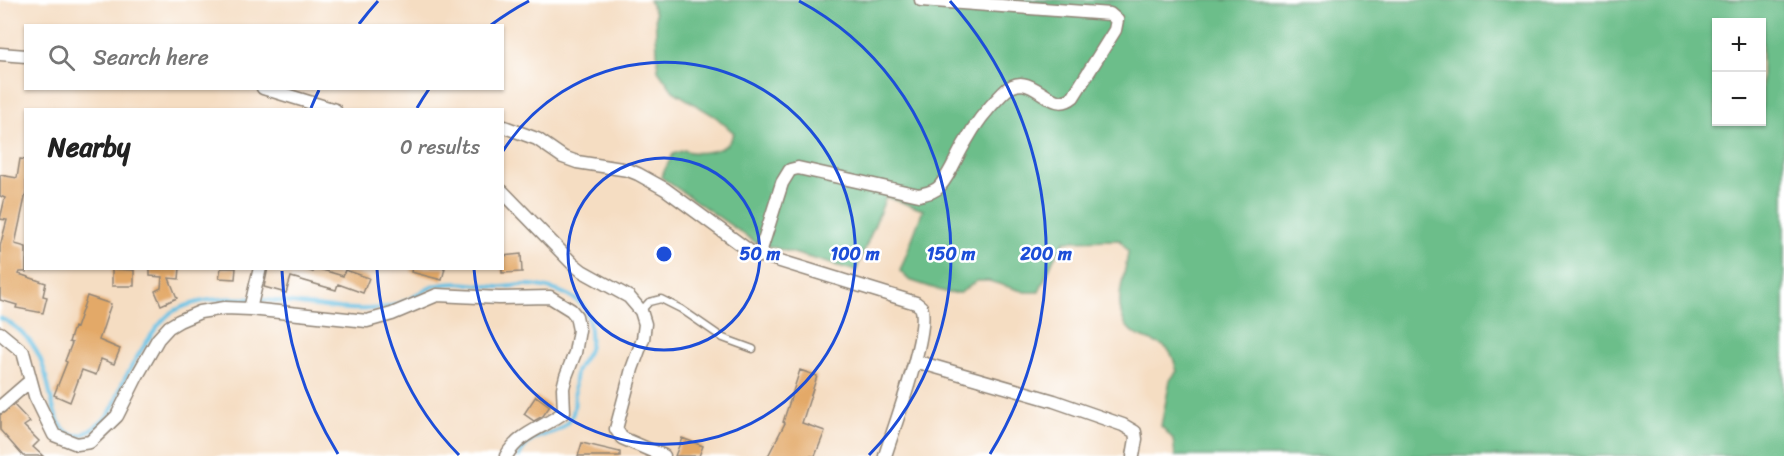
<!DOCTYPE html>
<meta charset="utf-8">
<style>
:root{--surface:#fff;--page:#f2f2f2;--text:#222;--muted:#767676;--line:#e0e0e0}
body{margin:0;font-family:Sriracha,sans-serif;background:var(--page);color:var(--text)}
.controls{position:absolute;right:18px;top:18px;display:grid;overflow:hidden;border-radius:0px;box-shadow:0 2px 4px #0004}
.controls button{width:54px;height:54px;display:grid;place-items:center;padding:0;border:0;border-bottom:2px solid var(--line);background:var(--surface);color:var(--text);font:30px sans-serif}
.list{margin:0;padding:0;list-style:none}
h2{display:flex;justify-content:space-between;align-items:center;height:78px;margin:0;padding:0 24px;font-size:26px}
h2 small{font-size:20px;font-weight:400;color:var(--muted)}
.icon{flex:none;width:33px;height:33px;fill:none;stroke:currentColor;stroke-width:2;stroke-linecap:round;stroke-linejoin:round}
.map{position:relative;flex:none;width:1784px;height:456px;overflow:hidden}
.search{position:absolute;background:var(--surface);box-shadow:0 2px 4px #0004;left:24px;top:24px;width:480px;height:66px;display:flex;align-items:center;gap:15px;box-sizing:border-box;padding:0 21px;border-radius:0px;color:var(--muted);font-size:22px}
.panel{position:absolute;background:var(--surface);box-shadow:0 2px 4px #0004;left:24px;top:108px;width:480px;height:162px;border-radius:0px}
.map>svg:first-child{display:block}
.forest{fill:#6cbe8a;stroke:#4c745a;stroke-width:1.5;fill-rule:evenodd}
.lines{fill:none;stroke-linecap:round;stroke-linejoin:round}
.stream{stroke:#65c0e3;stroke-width:4}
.building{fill:#e3a968}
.service-casing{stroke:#908476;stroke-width:9}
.minor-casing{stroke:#908476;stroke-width:15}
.service{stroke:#fff;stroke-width:6}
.minor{stroke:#fff;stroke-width:12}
.ring{fill:none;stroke:#1d4ed8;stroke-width:3}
.centre{fill:#1d4ed8;stroke:#fff;stroke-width:3}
.ring-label{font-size:18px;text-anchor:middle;font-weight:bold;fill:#1d4ed8;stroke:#fff;stroke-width:5;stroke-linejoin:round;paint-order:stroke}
</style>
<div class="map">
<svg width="1784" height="456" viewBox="0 0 1784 456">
<rect width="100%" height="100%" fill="#fff"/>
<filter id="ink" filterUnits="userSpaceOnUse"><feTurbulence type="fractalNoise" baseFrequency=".0167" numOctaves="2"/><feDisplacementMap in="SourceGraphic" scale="12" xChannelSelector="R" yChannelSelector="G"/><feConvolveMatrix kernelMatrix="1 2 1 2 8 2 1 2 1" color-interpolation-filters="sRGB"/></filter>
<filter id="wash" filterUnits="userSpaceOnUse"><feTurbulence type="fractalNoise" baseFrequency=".008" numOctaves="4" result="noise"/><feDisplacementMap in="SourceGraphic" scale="24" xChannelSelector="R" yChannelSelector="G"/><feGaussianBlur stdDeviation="1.35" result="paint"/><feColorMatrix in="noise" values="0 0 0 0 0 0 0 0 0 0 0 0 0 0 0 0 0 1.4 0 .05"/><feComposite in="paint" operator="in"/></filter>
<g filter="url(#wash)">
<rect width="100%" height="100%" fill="#f5ddc2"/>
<path class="forest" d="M649 0H1784V456H1175L1173 439 1161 426 1170 380 1177 371C1175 366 1174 358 1171 354 1160 334 1124 347 1120 306 1118 288 1127 269 1128 251L1120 240 1065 241 1054 258 1039 292H1025L989 281H977L960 293H948L909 280 900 271 923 210 886 197 856 271 755 242 661 177 673 154 684 150C694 155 717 152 726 145 730 143 732 137 734 133L716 117 673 91 658 70 655 13ZM1716 22H1762V122H1716Z"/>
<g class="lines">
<path class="stream" d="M0 318C16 325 31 339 39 356 50 376 49 414 65 430 69 435 76 435 82 435 91 430 100 425 107 416 115 407 117 395 122 384 131 366 158 319 174 311 229 282 309 312 367 309 383 309 396 306 410 299 418 295 426 289 434 286 455 280 477 285 497 287 508 288 518 284 529 285 546 286 581 295 587 313 590 321 591 338 590 345 589 356 578 363 576 373 572 388 579 408 569 421 555 439 532 429 519 456"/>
</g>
<g id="blocks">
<path class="building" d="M20 159 26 160V193L15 244 26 247V272H20L19 274 46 283 43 296 47 297 43 313 16 308 17 305 0 300V246L7 220 0 219 5 198 0 196V175L17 178Z
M521 254 522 272 502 273V256Z
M150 268H180L179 279 169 278 177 298 161 305 155 291 161 288 162 277 150 276Z
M221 268H236L235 279 219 278Z
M268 268H301L313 272 316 268 343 276 345 270 369 278 363 293 338 284 336 290 291 277 286 293 264 287Z
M412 268H445L442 280 411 272Z
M112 269 134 270V286H112Z
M87 296 111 304 99 340 120 349 114 364 101 359 96 375 82 370 70 402 54 395 67 362 65 361 72 343 69 342 74 327 76 328Z
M800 370 817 376 802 423 825 431 815 456H768L785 423 783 422Z
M536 396 550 406 543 416 534 421 524 414Z
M14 405 30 422 24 426 39 441 33 447 43 456H23L0 430V415Z
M682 438 703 446 699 456H675Z
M582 443 620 452V456H578Z"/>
</g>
</g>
<g filter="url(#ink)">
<use href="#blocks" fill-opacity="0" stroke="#908476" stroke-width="1.5"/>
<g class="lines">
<g class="service-casing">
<path id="service" d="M641 311 649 302 661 299 681 309 723 338 753 349"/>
</g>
<g class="minor-casing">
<path id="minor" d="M0 54 26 56
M263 88 335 110
M502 126 537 139 563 157 577 162 628 170 638 174 665 189 751 252 916 303 921 307C931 328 893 430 885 456
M502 191 572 263 582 271 629 297 641 311 645 324 643 339 632 369 616 429 622 438 664 456
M759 256 782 183 790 170 798 168 919 195C927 193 935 192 940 186 951 173 957 155 966 141 975 124 990 106 1003 93 1031 64 1049 117 1073 97L1115 30 1117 20 1110 14 921 0
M250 309 260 268
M0 333 23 352 35 396 54 435 77 444 90 442 117 416 137 376 158 339 169 327 179 321 200 312 225 308 250 309 367 321 392 314 437 295 499 298 550 297 571 310 576 316 579 330 575 353 566 376 563 388 564 412C543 429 521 431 506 456
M915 361 1054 401 1123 425 1135 432 1136 439 1133 456
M0 407 30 381"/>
</g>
<use href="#service" class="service"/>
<use href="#minor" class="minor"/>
</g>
</g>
<g class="ring">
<circle cx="664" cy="254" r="96"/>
<path d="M503 151A191 191 0 1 1 474 269"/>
<path d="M459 455A287 287 0 0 1 377 269M417 108A287 287 0 0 1 429 89M491 25A287 287 0 0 1 529 1M799 1A287 287 0 0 1 869 455"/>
<path d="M338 454A382 382 0 0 1 282 271M311 108A382 382 0 0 1 319 90M359 24A382 382 0 0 1 378 1M950 1A382 382 0 0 1 990 454"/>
</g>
<circle cx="664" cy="254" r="9" class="centre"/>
<g class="ring-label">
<text x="760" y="260">50 m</text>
<text x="855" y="260">100 m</text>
<text x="951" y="260">150 m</text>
<text x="1046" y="260">200 m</text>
</g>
</svg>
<div class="controls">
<button>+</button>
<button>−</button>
</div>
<div class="search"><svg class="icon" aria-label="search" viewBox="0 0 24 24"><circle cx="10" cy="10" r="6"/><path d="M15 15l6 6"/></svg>Search here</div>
<section class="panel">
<h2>Nearby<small>0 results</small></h2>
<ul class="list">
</ul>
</section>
</div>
